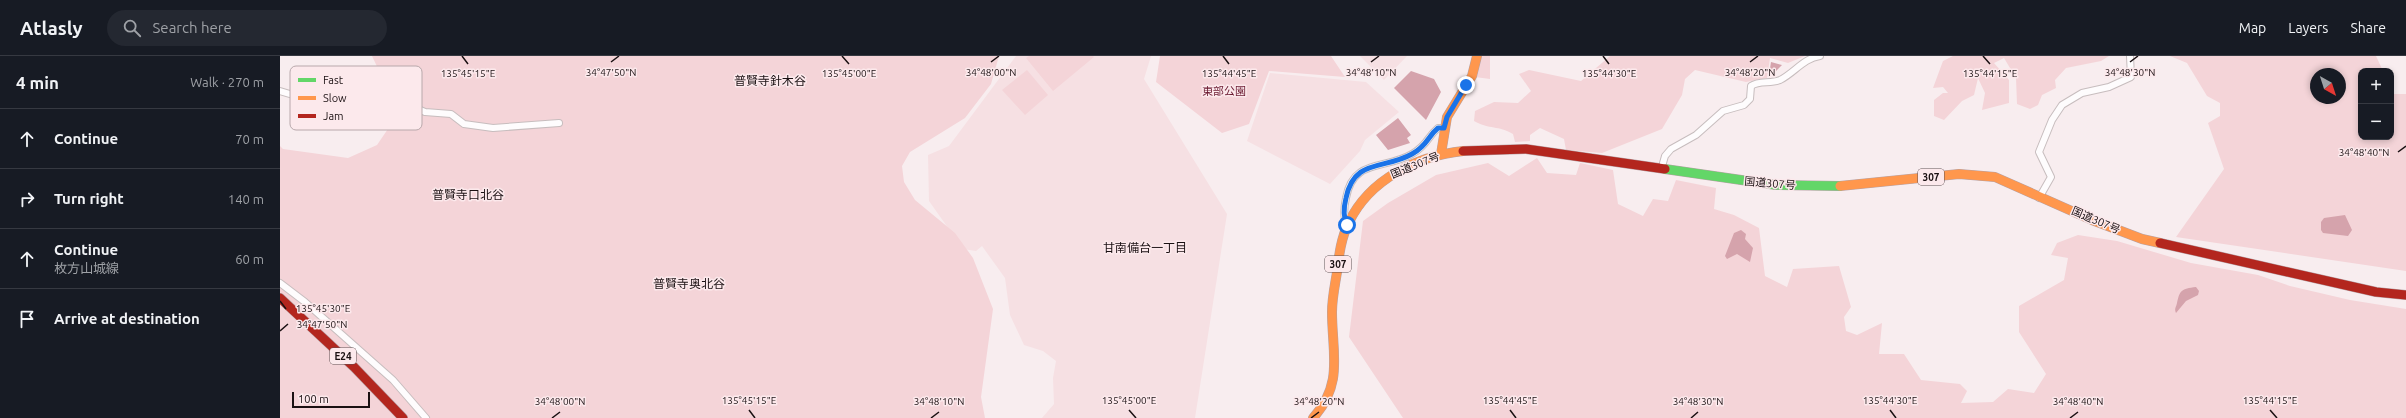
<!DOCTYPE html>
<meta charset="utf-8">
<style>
:root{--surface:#171b24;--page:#242831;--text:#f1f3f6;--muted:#9ea1a6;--line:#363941}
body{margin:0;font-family:Ubuntu,"Noto Sans JP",sans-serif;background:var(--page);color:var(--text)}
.controls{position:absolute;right:12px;top:12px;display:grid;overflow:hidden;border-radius:8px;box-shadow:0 2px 6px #0003}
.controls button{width:36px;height:36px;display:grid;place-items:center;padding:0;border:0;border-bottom:1px solid var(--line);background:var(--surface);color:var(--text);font:20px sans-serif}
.compass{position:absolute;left:2030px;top:12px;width:36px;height:36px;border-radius:50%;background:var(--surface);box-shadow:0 2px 6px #0003;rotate:141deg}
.scale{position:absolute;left:12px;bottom:10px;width:78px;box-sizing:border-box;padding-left:4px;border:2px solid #1a1012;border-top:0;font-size:11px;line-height:14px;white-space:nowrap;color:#1a1012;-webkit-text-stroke:3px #fce9ec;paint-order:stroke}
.stop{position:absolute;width:12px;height:12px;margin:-9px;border:3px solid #1a73e8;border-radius:50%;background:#fff}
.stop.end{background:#1a73e8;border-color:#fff;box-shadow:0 1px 4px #0008}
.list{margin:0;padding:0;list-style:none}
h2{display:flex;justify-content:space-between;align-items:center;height:52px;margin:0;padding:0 16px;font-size:17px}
h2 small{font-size:13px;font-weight:400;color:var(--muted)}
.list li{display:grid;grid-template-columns:26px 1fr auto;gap:12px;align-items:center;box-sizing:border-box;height:60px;padding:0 16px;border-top:1px solid var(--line)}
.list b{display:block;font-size:15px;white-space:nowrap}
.list p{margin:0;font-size:13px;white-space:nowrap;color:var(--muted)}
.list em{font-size:13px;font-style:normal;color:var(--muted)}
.icon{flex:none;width:22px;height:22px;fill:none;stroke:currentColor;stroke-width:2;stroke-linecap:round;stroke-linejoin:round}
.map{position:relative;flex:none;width:2126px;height:362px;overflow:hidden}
header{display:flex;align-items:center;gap:24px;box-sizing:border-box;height:56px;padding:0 20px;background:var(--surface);border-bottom:1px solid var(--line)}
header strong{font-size:19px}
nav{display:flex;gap:22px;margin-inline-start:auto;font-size:14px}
.search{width:280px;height:36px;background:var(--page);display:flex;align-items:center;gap:10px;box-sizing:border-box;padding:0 14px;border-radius:22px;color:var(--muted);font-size:15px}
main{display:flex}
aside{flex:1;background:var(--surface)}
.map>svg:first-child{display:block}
.built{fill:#f6e0e3}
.green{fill:#f4d4d8;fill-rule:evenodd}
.water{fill:#d5a3ac}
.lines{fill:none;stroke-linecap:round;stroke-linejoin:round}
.street-casing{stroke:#c7bdbe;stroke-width:8}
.fast-casing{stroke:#b5a1a5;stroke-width:10}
.slow-casing{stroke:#b5a1a5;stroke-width:10}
.jam-casing{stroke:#b5a1a5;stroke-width:10}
.street{stroke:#fefcfd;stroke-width:6}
.fast{stroke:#63d668;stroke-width:9}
.slow{stroke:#ff974d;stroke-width:9}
.jam{stroke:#b3261e;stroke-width:9}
.route{stroke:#1a73e8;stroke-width:5}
.ticks{fill:none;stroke:#1a1012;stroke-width:1.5}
.labels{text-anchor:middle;stroke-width:3;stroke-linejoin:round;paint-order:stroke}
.shield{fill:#fce9ec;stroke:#5e5153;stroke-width:1}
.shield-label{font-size:10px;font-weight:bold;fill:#1a1012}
.park-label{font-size:11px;fill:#6a1930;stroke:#fce9ec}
.street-label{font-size:11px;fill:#1a1012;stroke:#fce9ec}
.neighbourhood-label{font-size:12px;fill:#1a1012;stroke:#fce9ec}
.key{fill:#fce9ec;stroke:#b8a8ab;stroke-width:1}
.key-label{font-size:11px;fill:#1a1012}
.ticks-label{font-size:10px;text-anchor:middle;fill:#1a1012;stroke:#fce9ec;stroke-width:3;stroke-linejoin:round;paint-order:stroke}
</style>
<header>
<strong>Atlasly</strong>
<div class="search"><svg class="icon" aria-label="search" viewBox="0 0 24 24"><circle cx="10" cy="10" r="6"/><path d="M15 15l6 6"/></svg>Search here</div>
<nav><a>Map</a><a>Layers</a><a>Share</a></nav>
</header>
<main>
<aside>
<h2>4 min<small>Walk · 270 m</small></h2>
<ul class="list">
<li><svg class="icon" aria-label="ahead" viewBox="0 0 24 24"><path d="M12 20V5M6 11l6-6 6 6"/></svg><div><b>Continue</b></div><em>70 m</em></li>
<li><svg class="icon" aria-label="right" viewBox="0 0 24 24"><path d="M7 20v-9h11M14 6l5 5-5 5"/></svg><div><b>Turn right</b></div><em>140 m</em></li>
<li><svg class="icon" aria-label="ahead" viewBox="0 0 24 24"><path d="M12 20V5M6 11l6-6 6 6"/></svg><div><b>Continue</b><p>枚方山城線</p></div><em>60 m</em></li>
<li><svg class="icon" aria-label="arrive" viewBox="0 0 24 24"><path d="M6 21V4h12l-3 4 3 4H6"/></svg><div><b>Arrive at destination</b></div></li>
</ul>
</aside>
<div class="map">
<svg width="2126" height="362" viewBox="0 0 2126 362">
<rect width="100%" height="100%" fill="#f8edef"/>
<path class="built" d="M736 0H871L864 23 947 158 915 362H762L774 348 773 322 776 305 763 295 744 289 730 259 725 222 702 190 696 195 683 193 649 145 648 99 669 90Z
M1080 0H1127L1104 24Z
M990 17 1086 26 1119 56 1085 84 1080 95 1050 128 967 85Z"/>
<path class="green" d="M92 0H719L711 28 685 62 630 96 622 110 624 126 635 144 675 177 693 202 713 253 701 341 705 362H0V90L3 93 68 102 97 89 112 67V42Z
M749 0H813L814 1 773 35 746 2Z
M880 0H1051L1065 21 989 15 969 68 942 77 876 26Z
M1202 0H1210V23L1195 21Z
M1330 0H1525L1508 7 1490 2 1487 22 1466 26 1415 14 1405 23 1402 39 1382 73 1322 97 1286 94 1284 83 1260 72 1250 79V85L1235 86 1233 78C1218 69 1210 74 1194 65L1195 55 1214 46 1238 47 1251 35 1239 18 1249 14 1301 25Z
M1673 0H1829L1821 5 1786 12 1775 24 1776 32 1762 39 1758 49 1750 53 1737 48 1736 22 1724 2 1714 7 1729 24V47L1702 54 1705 37 1698 22 1694 39 1682 45 1664 64 1654 60V44L1663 37H1668L1663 31 1653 32 1663 5Z
M1890 0H2096L2103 15H2081V81H2111V33L2114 38H2126V215L1896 181 1944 113 1928 67 1940 60V47L1927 40 1907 7ZM2036 18H2060V42H2036Z
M747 14 768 39 745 59 722 34Z
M1257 102 1267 117 1296 119 1300 107 1333 114 1338 148 1363 160 1373 143 1388 145 1396 124 1436 132 1434 153 1454 159 1479 172 1485 220 1507 231 1513 213 1559 210 1571 251 1564 261 1566 275 1577 279 1602 267 1599 298H1624L1641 324 1680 328 1687 335 1681 347 1713 346 1728 333 1754 337 1766 318 1739 276V250L1784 224 1788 202 1771 199 1777 187 1798 179 1837 185 1911 207 1978 219 2010 230 2070 244 2126 253V362H1123L1069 281 1083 165 1108 147 1156 119 1208 107 1229 120Z"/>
<path class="water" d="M1491 6 1502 9 1493 18 1489 19Z
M1131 15 1154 23 1161 36 1146 64 1114 32Z
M1118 62 1131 79 1127 82 1130 87 1108 94 1096 79Z
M2065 159 2072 174 2068 180 2043 177 2041 174V166L2044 162Z
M1461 174 1466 178 1465 183 1473 192 1470 206 1457 198 1447 203 1445 200 1454 177Z
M1916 231 1919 235 1918 239 1906 245 1896 257C1894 252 1896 252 1897 247 1900 234 1901 233 1916 231Z"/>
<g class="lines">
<g class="street-casing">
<path id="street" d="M0 35 77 58H89L126 48 145 56 171 58 184 68 213 72 279 67
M1383 107 1385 100 1391 93 1416 79 1443 55 1464 49 1470 43 1471 30C1479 24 1490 28 1500 24 1514 17 1524 2 1540 0
M1759 142 1771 121 1759 96 1772 64 1782 49 1802 37 1829 31 1851 21 1850 0
M1067 169C1063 161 1064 151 1066 142 1073 102 1105 114 1132 98 1148 89 1147 81 1158 72H1164
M0 227 25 246 113 324 146 362"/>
</g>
<g class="fast-casing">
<path id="fast" d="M1385 113 1496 129 1560 130"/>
</g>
<g class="slow-casing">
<path id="slow" d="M1161 98 1167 61 1192 20 1197 0
M1560 130 1679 118 1715 121 1812 164 1862 183 1880 187
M1033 362C1064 328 1052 297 1052 256 1052 242 1055 229 1057 216 1059 199 1061 182 1069 166 1090 123 1137 100 1183 95"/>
</g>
<g class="jam-casing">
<path id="jam" d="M1183 95 1246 93 1385 113
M1880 187 2096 236 2126 239
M0 242 74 311 123 362"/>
</g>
<use href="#street" class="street"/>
<use href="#fast" class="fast"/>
<use href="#slow" class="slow"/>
<use href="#jam" class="jam"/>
</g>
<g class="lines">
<path class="route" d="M1067 169C1063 161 1064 150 1066 142 1074 102 1104 114 1132 98 1148 89 1147 81 1158 72H1164L1167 61 1186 29"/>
</g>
<path class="ticks" d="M182 0 188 8M562 0 569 8M943 0 949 8M1323 0 1329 8M1703 0 1710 8M331 6 339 0M711 6 719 0M1091 6 1099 0M1470 6 1478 0M1850 6 1858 0M2118 96 2126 90M0 245 6 253M0 275 8 268M469 354 475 362M849 354 856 362M1230 354 1236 362M1610 354 1616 362M1990 354 1997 362M272 362 280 356M651 362 659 356M1031 362 1039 356M1411 362 1418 356M1790 362 1798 356"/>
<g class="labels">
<g class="shield">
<rect x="1638" y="113" width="26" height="16" rx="3"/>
<rect x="1045" y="200" width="26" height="16" rx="3"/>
<rect x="50" y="292" width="26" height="16" rx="3"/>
</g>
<g class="shield-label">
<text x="1651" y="125">307</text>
<text x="1058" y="212">307</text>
<text x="63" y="304">E24</text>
</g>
<g class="park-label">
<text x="944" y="39">東部公園</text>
</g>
<g class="street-label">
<text transform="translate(1135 109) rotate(-22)" y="4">国道307号</text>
<text transform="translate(1490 127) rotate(5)" y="4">国道307号</text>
<text transform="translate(1816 164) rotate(23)" y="4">国道307号</text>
</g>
<g class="neighbourhood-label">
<text x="490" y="29">普賢寺針木谷</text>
<text x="188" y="143">普賢寺口北谷</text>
<text x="865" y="196">甘南備台一丁目</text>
<text x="409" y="232">普賢寺奥北谷</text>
</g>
</g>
<rect x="10" y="10" width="132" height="64" rx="6" class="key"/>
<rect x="18" y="22" width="18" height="4" fill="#63d668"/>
<rect x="18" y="40" width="18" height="4" fill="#ff974d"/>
<rect x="18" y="58" width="18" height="4" fill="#b3261e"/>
<g class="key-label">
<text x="43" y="28">Fast</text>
<text x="43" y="46">Slow</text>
<text x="43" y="64">Jam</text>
</g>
<g class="ticks-label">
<text x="331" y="20">34°47'50"N</text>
<text x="711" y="20">34°48'00"N</text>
<text x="1091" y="20">34°48'10"N</text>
<text x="1470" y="20">34°48'20"N</text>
<text x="1850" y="20">34°48'30"N</text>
<text x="188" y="21">135°45'15"E</text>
<text x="1329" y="21">135°44'30"E</text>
<text x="569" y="21">135°45'00"E</text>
<text x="949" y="21">135°44'45"E</text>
<text x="1710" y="21">135°44'15"E</text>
<text x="2084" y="100">34°48'40"N</text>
<text x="43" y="256">135°45'30"E</text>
<text x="42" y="272">34°47'50"N</text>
<text x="469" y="348">135°45'15"E</text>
<text x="849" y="348">135°45'00"E</text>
<text x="1230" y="348">135°44'45"E</text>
<text x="1610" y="348">135°44'30"E</text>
<text x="1990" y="348">135°44'15"E</text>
<text x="280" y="349">34°48'00"N</text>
<text x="659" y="349">34°48'10"N</text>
<text x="1039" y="349">34°48'20"N</text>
<text x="1418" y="349">34°48'30"N</text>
<text x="1798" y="349">34°48'40"N</text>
</g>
</svg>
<div class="controls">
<button>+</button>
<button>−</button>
</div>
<svg class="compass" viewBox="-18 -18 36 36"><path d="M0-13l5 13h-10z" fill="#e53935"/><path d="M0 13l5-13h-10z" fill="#9ea1a6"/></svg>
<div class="scale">100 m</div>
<div class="stop" style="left:1067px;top:169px"></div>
<div class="stop end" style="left:1186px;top:29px"></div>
</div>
</main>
